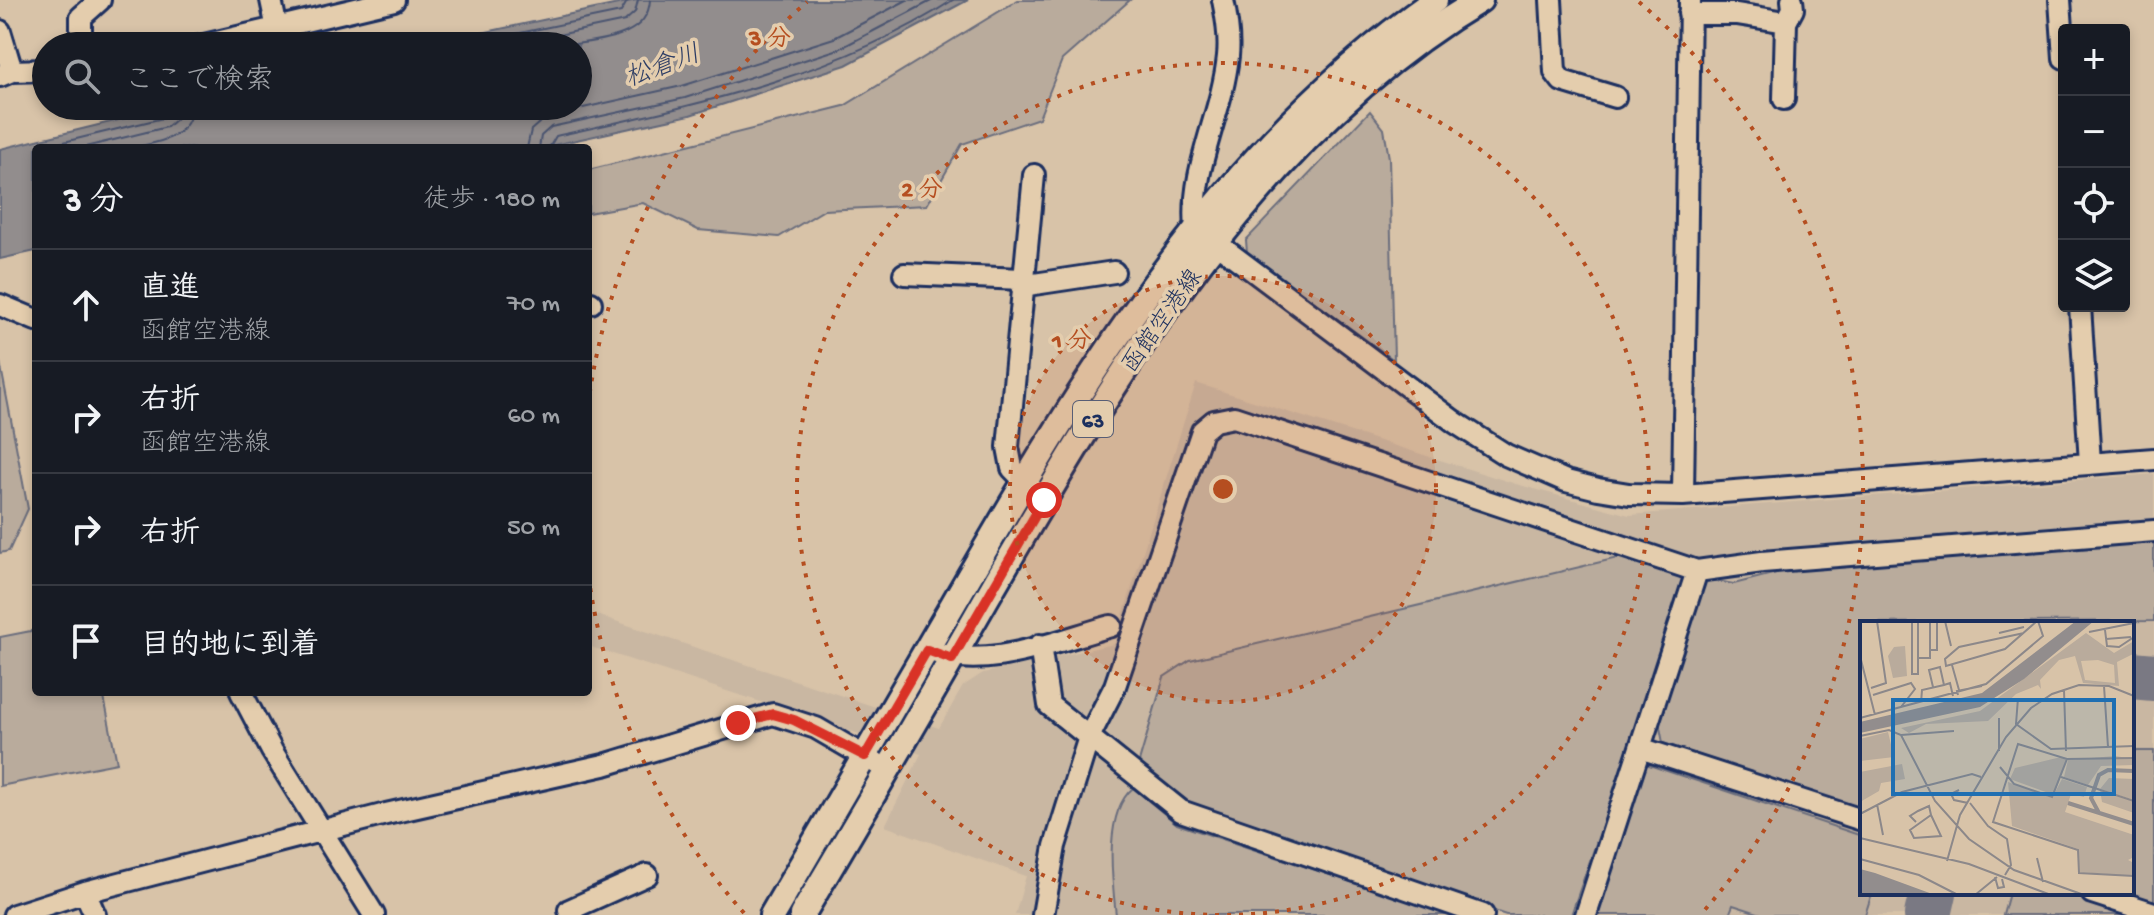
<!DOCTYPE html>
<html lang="ja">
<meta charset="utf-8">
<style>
:root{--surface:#171b24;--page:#242831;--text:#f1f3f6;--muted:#9ea1a6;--line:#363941}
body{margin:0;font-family:"Gochi Hand","Klee One",sans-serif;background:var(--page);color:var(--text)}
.controls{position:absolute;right:24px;top:24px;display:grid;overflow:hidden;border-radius:8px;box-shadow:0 4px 12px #0003}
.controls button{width:72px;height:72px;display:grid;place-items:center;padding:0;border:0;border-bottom:2px solid var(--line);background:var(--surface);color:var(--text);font:40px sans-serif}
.stop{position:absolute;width:24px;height:24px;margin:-18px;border:6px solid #d93025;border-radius:50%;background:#fff}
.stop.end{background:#d93025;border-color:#fff;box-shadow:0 2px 8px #0008}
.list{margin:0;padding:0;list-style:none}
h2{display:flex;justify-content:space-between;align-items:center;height:104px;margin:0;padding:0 32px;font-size:34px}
h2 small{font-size:26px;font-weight:400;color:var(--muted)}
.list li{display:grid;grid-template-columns:52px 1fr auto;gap:24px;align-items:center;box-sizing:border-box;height:112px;padding:0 32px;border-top:2px solid var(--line)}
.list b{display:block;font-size:30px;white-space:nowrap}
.list p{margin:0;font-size:26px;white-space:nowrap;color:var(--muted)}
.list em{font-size:26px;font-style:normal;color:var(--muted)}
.icon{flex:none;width:44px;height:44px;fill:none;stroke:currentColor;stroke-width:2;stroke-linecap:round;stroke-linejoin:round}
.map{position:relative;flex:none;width:2154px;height:915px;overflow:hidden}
.search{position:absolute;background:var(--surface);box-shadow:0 4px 12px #0003;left:32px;top:32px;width:560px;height:88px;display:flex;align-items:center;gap:20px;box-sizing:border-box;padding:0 28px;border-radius:44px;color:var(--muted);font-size:30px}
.panel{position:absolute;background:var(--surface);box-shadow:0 4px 12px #0003;left:32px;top:144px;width:560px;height:552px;border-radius:8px}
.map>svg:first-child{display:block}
.built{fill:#c9b7a2;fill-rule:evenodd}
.green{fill:#b9ab9c;stroke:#6a6d7d;stroke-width:2}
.water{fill:#928d8d;stroke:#62677a;stroke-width:2}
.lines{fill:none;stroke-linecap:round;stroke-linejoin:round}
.shore{stroke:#4b5571;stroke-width:2}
.taxiway{stroke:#7a7983;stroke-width:48}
.minor-casing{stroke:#1b2f5e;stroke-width:26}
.major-casing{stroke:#1b2f5e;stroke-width:30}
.minor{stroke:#e4cdad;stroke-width:20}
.major{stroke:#e4cdad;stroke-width:24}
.route{stroke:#d93025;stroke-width:10}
.ring{fill:none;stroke:#b54e20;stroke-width:4;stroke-dasharray:4 8}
.labels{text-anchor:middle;stroke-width:7;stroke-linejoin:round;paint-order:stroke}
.shield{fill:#e4cdad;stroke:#575e76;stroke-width:2}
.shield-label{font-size:22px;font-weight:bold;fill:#1b2f5e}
.street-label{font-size:24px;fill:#1b2f5e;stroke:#e4cdad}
.water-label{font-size:26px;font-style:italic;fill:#2d3d65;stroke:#e4cdad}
.inset-river{fill:none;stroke:#928d8d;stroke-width:4}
.inset-road{fill:none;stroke:#8c888a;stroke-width:2}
.view{fill:#1f6fb2;fill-opacity:0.15;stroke:#1f6fb2;stroke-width:4}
.inset-edge{fill:none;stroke:#1b2f5e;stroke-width:4}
.centre{fill:#b54e20;stroke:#e4cdad;stroke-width:4}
.ring-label{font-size:24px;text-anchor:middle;font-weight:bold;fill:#b54e20;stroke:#e4cdad;stroke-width:7;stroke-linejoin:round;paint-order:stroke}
</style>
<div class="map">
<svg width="2154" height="915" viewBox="0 0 2154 915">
<rect width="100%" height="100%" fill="#d8c3a8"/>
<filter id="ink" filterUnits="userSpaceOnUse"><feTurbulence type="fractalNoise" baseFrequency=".0125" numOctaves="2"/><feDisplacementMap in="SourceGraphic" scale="16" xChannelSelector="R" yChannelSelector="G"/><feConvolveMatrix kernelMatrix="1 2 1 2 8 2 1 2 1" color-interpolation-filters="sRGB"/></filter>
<g filter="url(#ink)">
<path class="built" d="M1196 383 1516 484 1629 515 2154 474V915H1015L1026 876 885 826 921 754 588 646V612L939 728 963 686 983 673 1114 644ZM1862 623H2132V893H1862Z"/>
<path class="green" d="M1018 0H1130L1062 60 1039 118 962 144 927 205 824 210 779 237 698 230 643 203 588 213V170L844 106Z
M1370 111 1384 129 1389 158 1394 360 1247 253 1246 240Z
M0 362 28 509 9 551 0 553Z
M2154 539V621L1862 623V810L1663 743 1659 722 1704 579 1734 584 1800 567Z
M1634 554 1690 575 1571 915H1506L1189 807 1139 762 1164 677 1190 660Z
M36 630V692H103L117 763 0 786V637Z
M2132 751H2154V905L2116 893H2132Z
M1646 764 1862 836V893H1872L1865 915H1764L1733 905 1729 915H1594Z
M1133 788 1177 824 1451 915H1116C1112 880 1103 813 1133 788Z
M2009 893H2067L2135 915H2003Z"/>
<path class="water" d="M637 0H968L846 65 690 115 540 148H36V251L0 259V149L176 106H578V46H420Z"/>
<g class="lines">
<path class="shore" d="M457 46 621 12 628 0
M506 46 625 21 635 12 638 0
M564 46C594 40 648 40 650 0
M39 148 163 118 169 106
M81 148 167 127 177 118 180 106
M131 148C157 142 190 140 192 106
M527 148 531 130 547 116 682 86 834 38 907 0
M539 148 541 136 551 127 685 98 839 49 933 0
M549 148 556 136C691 106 835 77 953 0"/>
<path class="taxiway" d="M2132 675 2154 677
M1928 915 1933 893"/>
<g class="minor-casing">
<path id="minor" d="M271 0 277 29
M1223 0C1227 19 1230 37 1228 56 1222 115 1190 169 1196 228L1456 423 1506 455 1566 481 1598 489 1629 494 1683 495 2154 459
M1551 0 1555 72 1562 81 1615 97
M2060 0 2064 58
M1689 14H1737L1786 22 1784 99
M1786 22 1793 9 1792 0
M0 31 12 71
M81 46V17L100 0
M200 46 394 0
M0 76 12 71 46 70
M1034 175 1008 447 1012 468 1035 492
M904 274 1022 279
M1021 286 1114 272
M588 303H591
M0 305 36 320
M2080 306 2090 463
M1683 495 1690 0
M1040 645 1049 705 1181 811 1483 915
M927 650C986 672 1052 642 1111 626
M241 692 272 751 374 915
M1640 748 1862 820
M85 892 95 915
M2092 893 2154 913
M14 915 85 892 386 814 604 765 773 714 816 728 888 770
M572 915 569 910 647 875
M1043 915 1055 846 1089 737 1115 686 1202 431 1214 421 1234 417 1697 571
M1586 915 1697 571 1762 562 2154 531"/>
</g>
<g class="major-casing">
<path id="major" d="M772 915C832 812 893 709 952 606 1082 381 1218 151 1435 0
M802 915C864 811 925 706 985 601 1112 382 1256 133 1480 0"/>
</g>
<use href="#minor" class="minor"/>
<use href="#major" class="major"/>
</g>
</g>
<g class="lines" filter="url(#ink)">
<path class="route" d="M738 723 773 714 794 720 865 756 927 650 952 659 1044 500"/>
</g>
<circle cx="1223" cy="489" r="213" fill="#b54e20" fill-opacity=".12"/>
<g class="ring">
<circle cx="1223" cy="489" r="213"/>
<path d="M1219 915A426 426 0 1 1 1227 915"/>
<path d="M744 913A640 640 0 0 1 588 573M588 405A640 640 0 0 1 807 2M1639 2A640 640 0 0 1 1702 913"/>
</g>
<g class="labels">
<rect class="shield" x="1073" y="401" width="40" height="36" rx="6"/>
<g class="shield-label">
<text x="1093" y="427">63</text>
</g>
<g class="street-label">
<text transform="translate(1161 320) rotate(-55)" y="8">函館空港線</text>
</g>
<g class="water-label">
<text transform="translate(662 64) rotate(-20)" y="9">松倉川</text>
</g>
</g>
<g transform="translate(1860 621)">
<rect width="274" height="274" fill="#d8c3a8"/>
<path d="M226 12 254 32 274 20 273 33 257 41 259 65 223 62 215 35 199 39 180 59 181 68 178 64 156 73 128 100 66 103 49 112 41 107 120 90ZM238 39 254 44 255 62 225 59 221 40ZM45 25 47 55 33 57 28 35 34 26ZM28 111 34 136 0 140V118ZM255 135 274 138V144L241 145 228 164 204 156 208 139ZM201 136 207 138 194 174 150 158 155 147ZM42 143 45 158 21 162 19 170 0 181V151ZM249 157 274 158V179L240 168ZM202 158 227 166 224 176 211 173 205 191 274 214V236L268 239 274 242V255L219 251 218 228 152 205 148 161 192 177ZM240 169 274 180V192L242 181Z" fill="#b9ab9c" fill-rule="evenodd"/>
<path d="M216 0H234L164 58 120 86 0 112V101L122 72ZM0 248 15 252 75 274H0Z" fill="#928d8d"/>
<path class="inset-river" d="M208 182 274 203M239 192 231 177 239 154 248 149 274 150"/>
<path class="inset-road" d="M52 0V53H58V0M85 0 91 25M91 0H153M245 9 247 25 259 26 274 16M229 11 274 2M139 12 164 6M164 12 99 26 85 38 86 45 145 28 177 0M246 18 271 16M70 29H77V0M0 35 15 94M58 37H70V0M92 44 99 69M244 65 248 126M73 66 69 49 80 46 84 64M11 67 26 62 17 0M204 69 206 130M13 74 51 62 55 68 41 86M98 74 97 70 122 65M158 77 156 103 191 128 274 125M61 82 62 69 84 64 90 62 93 75M0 97 126 63 183 15 178 0M139 97V130M41 114 94 110M0 115 29 109 41 114 75 180 109 218 154 249 224 274M207 138 158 123 133 201 218 229 219 252 274 255M140 146 154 163 192 176 207 138 274 137M201 156 274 180M99 169 91 173 94 179 108 182M110 182 128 205 147 218 151 244 145 254M17 183 23 214M0 193 42 171 112 153 121 156M71 194 81 215 54 217 50 209ZM56 201 50 195 58 190 69 185 71 194M0 217 109 243 191 274M177 237 183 261M0 238 59 254 98 274M87 240 100 194 146 116 171 87 192 73 219 64 249 65 274 75M135 256 138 267 144 266 142 258M115 274 137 256"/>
<path class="view" d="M33 79H254V173H33Z"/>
<rect width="274" height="274" class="inset-edge"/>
</g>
<circle cx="1223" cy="489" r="12" class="centre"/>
<g class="ring-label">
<text x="770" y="45">3 分</text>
<text x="922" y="196">2 分</text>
<text x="1072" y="347">1 分</text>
</g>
</svg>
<div class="controls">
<button>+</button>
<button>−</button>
<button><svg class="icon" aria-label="locate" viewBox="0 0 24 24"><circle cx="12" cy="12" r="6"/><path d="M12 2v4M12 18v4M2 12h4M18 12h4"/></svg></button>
<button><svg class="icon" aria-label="layers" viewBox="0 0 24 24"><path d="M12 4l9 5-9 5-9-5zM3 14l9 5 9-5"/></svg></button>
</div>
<div class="stop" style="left:1044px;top:500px"></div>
<div class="stop end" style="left:738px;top:723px"></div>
<div class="search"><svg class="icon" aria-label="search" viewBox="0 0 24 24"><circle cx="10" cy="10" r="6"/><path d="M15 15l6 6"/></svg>ここで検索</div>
<section class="panel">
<h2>3 分<small>徒歩 · 180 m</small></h2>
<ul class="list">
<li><svg class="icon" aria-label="ahead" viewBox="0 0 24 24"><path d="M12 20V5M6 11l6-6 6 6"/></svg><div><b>直進</b><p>函館空港線</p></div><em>70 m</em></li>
<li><svg class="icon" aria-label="right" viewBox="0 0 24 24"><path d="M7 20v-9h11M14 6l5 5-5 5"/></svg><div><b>右折</b><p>函館空港線</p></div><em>60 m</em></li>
<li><svg class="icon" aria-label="right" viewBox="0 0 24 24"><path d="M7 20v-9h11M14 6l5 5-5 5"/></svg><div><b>右折</b></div><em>50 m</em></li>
<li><svg class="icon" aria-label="arrive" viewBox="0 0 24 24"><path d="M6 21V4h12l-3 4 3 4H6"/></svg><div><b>目的地に到着</b></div></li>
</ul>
</section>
</div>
